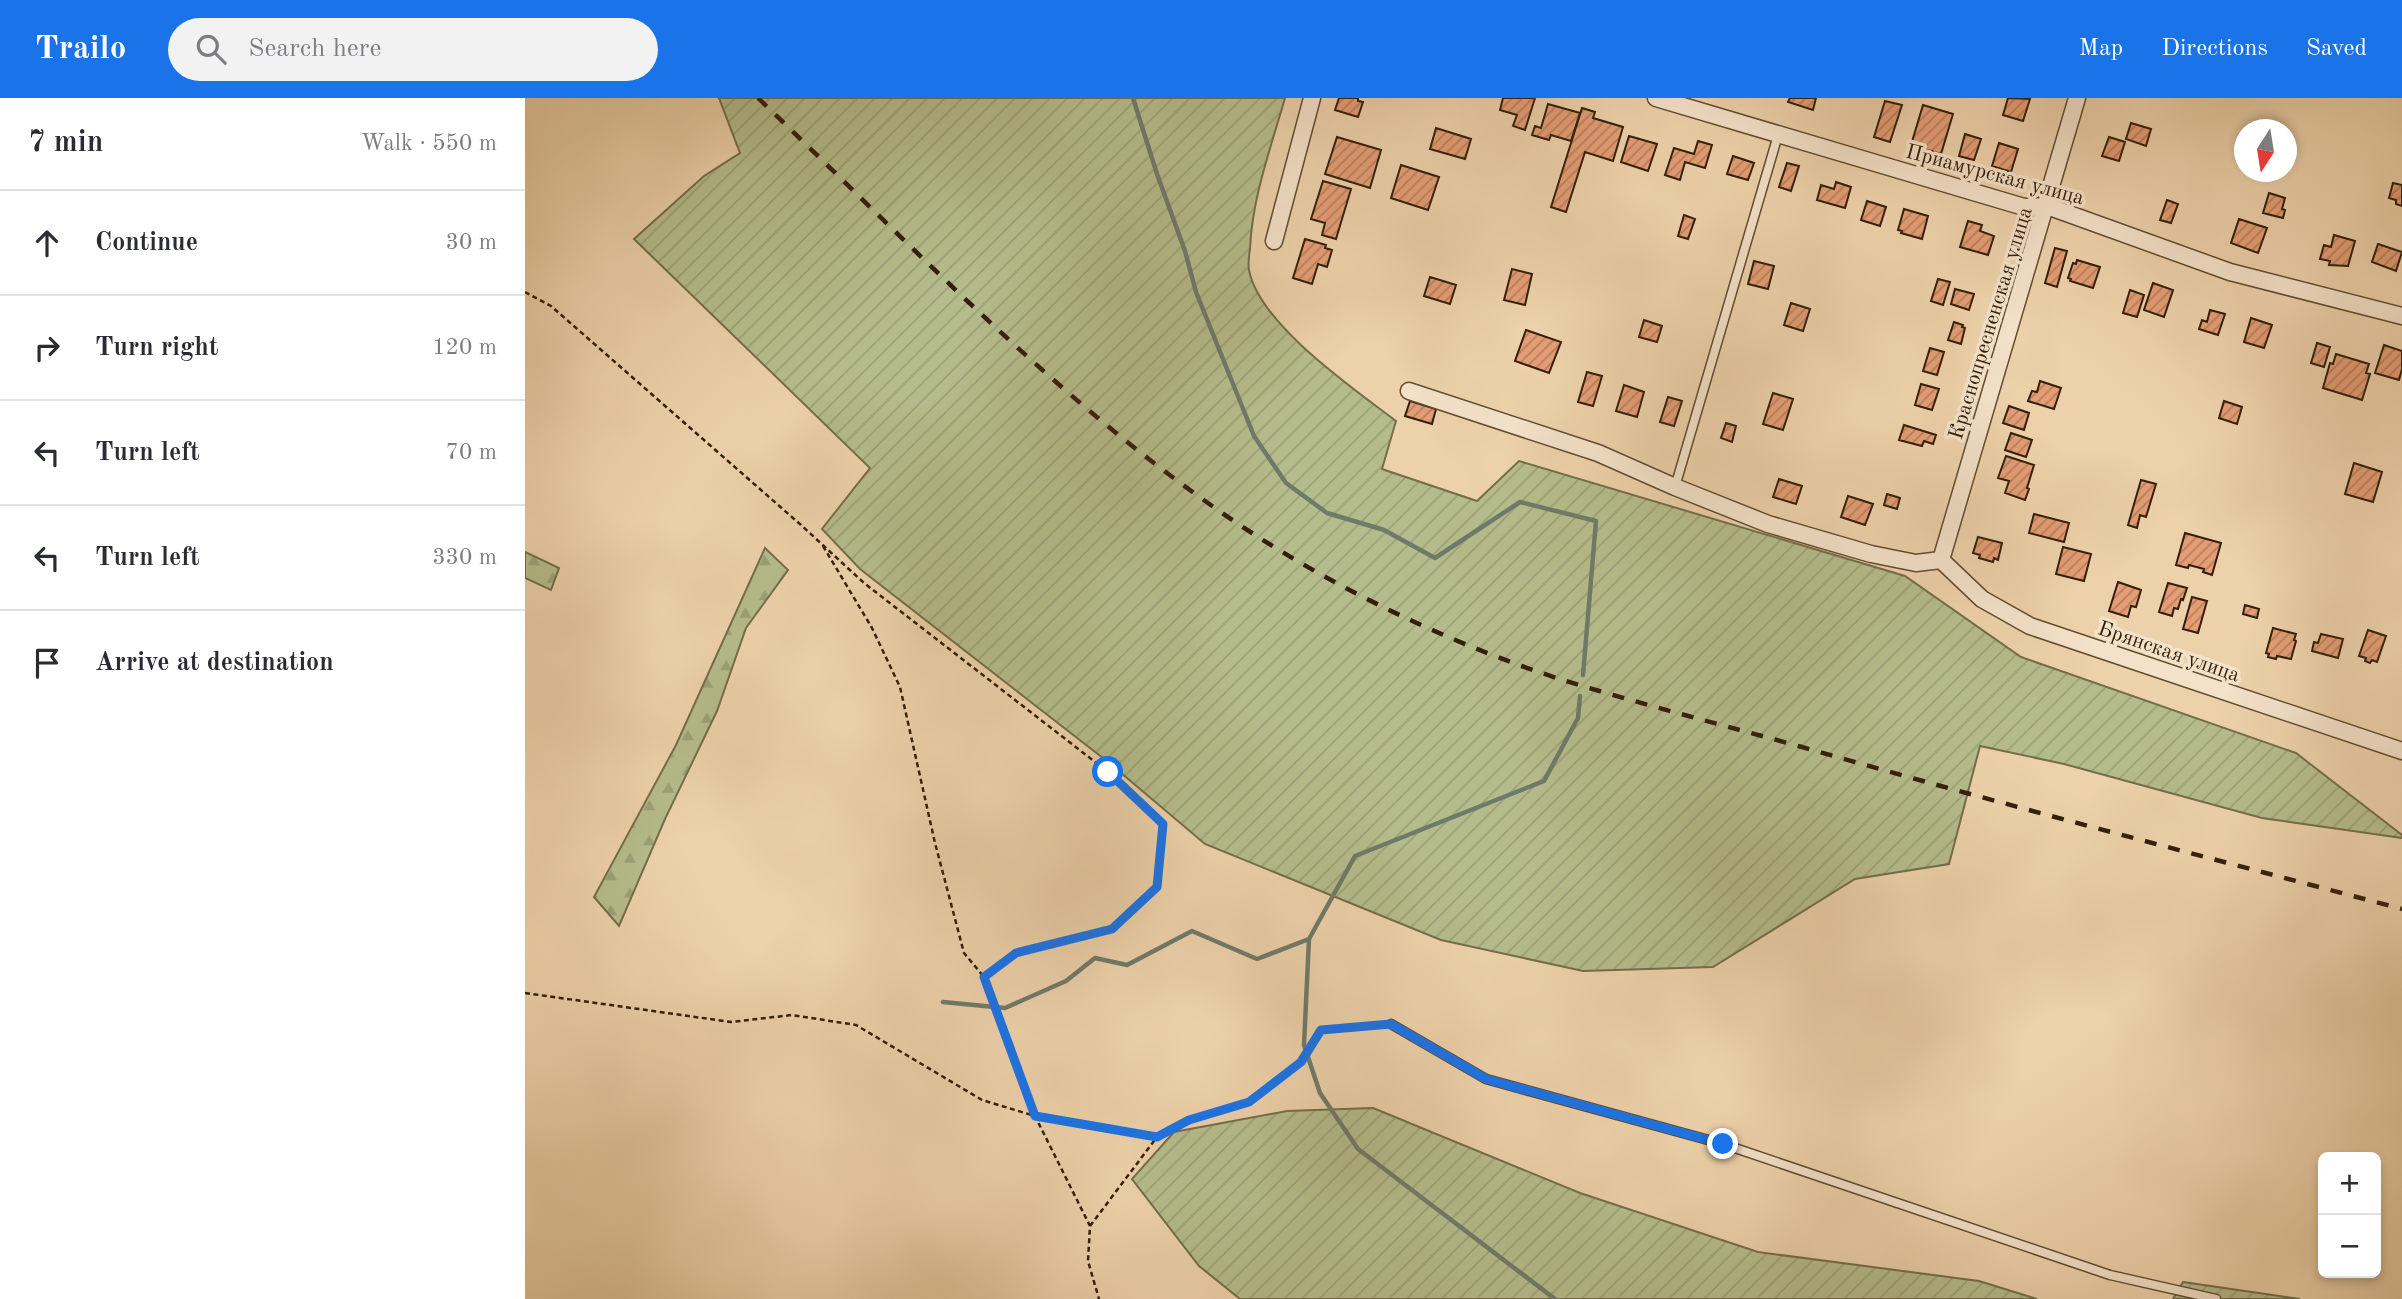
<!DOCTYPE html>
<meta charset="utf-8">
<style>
:root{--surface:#fff;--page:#f2f2f3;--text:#2b2b33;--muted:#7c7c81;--line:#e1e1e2;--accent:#1a73e8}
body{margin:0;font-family:"Old Standard TT",serif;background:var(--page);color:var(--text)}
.controls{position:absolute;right:21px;bottom:21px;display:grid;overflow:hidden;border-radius:10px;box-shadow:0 4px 10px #0003}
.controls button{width:63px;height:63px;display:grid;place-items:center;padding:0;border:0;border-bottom:2px solid var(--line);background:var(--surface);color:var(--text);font:35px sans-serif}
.compass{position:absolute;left:1709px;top:21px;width:63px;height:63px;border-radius:50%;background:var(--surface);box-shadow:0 4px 10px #0003;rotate:192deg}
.stop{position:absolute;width:21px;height:21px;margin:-16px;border:5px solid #1a73e8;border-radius:50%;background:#fff}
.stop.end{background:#1a73e8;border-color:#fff;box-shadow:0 2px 7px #0008}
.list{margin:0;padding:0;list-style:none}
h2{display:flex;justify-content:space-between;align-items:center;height:91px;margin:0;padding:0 28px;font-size:30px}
h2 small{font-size:23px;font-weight:400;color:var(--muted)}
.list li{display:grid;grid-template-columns:46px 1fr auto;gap:21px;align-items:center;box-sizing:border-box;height:105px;padding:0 28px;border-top:2px solid var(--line)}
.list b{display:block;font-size:26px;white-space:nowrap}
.list em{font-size:23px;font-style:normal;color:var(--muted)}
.icon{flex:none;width:38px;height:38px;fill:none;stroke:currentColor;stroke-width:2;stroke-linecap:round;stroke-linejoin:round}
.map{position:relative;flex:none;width:1877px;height:1201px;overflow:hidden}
header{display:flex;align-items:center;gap:42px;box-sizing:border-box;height:98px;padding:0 35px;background:var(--accent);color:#fff}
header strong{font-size:33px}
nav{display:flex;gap:38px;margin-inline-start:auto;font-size:24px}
.search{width:490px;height:63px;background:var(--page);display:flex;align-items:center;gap:18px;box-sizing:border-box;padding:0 24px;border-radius:38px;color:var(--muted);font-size:26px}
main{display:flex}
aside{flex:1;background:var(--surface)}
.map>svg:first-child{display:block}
.forest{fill:url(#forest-firs);stroke:#746e4a;stroke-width:2}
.garden{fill:url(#garden-furrows);stroke:#746e4a;stroke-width:2}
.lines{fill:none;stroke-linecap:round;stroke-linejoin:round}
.stream{stroke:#707a6a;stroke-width:4.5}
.building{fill:url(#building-hatch);stroke:#331f09;stroke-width:2}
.lane-casing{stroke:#624c31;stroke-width:11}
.street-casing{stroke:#624c31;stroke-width:19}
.path{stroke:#331f09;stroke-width:2.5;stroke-dasharray:5 3.5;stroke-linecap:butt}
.lane{stroke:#f3e1c8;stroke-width:8}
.street{stroke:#f3e1c8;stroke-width:16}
.rail{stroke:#331f09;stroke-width:4.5;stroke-dasharray:12 12;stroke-linecap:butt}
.route{stroke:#1a73e8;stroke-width:9}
.labels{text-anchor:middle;stroke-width:7;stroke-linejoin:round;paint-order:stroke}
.street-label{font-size:21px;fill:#331f09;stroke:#f3e1c8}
</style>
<header>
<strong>Trailo</strong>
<div class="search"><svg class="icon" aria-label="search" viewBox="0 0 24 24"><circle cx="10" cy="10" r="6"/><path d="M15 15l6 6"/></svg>Search here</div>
<nav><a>Map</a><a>Directions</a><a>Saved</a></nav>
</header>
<main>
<aside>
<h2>7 min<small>Walk · 550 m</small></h2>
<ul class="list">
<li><svg class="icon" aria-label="ahead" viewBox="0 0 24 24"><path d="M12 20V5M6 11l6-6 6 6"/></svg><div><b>Continue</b></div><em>30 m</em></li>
<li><svg class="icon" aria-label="right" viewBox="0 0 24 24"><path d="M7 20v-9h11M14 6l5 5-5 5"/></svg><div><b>Turn right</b></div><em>120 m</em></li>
<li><svg class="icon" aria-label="left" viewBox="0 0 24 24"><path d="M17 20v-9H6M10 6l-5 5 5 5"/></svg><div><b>Turn left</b></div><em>70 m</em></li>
<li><svg class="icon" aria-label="left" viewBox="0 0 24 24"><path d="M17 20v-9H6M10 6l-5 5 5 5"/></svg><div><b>Turn left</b></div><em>330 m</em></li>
<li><svg class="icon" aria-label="arrive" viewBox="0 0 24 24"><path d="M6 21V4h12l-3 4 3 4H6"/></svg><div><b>Arrive at destination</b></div></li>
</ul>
</aside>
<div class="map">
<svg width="1877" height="1201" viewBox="0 0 1877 1201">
<defs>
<pattern id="forest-firs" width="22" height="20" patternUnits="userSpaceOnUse" patternTransform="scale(1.75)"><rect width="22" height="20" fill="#b5bc8b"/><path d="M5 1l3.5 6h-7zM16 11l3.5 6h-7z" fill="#9ca177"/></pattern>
<pattern id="garden-furrows" width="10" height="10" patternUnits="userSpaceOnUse" patternTransform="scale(1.75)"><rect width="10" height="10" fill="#b5bc8b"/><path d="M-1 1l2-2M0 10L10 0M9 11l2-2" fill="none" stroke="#9ca177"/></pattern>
<pattern id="building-hatch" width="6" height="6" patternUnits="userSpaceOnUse" patternTransform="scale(1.75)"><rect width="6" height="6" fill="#e49d75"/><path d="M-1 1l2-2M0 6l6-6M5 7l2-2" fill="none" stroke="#b97f5e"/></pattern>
</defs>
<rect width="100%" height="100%" fill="#edd1aa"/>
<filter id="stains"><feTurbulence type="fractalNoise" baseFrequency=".00286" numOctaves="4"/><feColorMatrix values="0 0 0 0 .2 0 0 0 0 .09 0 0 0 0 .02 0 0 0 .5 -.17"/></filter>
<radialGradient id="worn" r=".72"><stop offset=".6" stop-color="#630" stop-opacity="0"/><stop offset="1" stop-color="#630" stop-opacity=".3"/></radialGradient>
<path class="forest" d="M240 450 263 472 221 530 192 613 140 721 94 828 69 799 151 647Z
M0 454 34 470 26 492 0 480Z"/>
<path class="garden" d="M194 0H760C746 49 727 100 725 151 724 157 723 166 724 172 734 226 829 291 871 323L857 371 952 403 994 363 1380 478 1496 559 1771 655 1877 737V740L1737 720 1539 666 1455 648 1424 766 1330 781 1188 869 1058 873 916 842 680 746 583 664 335 471 297 431 345 370 109 141 179 78 215 55Z
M848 1010 1055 1095 1233 1154 1454 1183 1512 1201H715L674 1168 607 1081 649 1034 762 1013Z
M1658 1184 1775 1201H1648Z"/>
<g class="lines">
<path class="stream" d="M608 0 632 76 660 153 671 194 729 338 761 385 802 415 859 432 910 460 995 404 1071 423 1058 577
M418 904 480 910 541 883 570 860 602 867 667 833 732 861 784 841
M1030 1201 833 1051 795 995 779 947 784 841 830 758 1019 683 1053 620 1055 598"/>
</g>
<path class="building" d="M814 0H833V3L838 4 833 19 810 12Z
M978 0H1010L1000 32 988 28 992 17 975 12Z
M1265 0H1291L1288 12 1263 4Z
M1483 0 1505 1 1498 23 1478 17Z
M1360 3 1377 7 1365 44 1349 39Z
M1023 6 1055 15 1046 43 1026 37 1024 42 1007 37 1010 28 1016 30Z
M1398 7 1428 16 1416 56 1386 47Z
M1057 10 1070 14 1068 20 1098 29 1088 63 1060 54 1041 114 1026 109Z
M1606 25 1626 31 1621 48 1601 41Z
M911 30 946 41 940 61 905 51Z
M1440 36 1456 41 1449 62 1434 58Z
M1104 38 1132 46 1123 73 1096 64Z
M812 39 856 52 845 90 800 76Z
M1584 39 1600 44 1594 63 1577 58Z
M1173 43 1187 47 1180 70 1160 64 1155 82 1140 77 1149 50 1169 56Z
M1474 45 1493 51 1486 74 1467 68Z
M1208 58 1229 65 1223 82 1202 76Z
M1262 65 1274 68 1266 93 1254 89Z
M876 67 914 79 903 112 866 100Z
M798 83 826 91 811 141 797 137 800 125 786 121Z
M1311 84 1326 89 1320 110 1292 102 1296 87 1309 91Z
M1868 85 1877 87V108L1871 106V102L1864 100Z
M1744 95 1760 100 1757 111 1760 112 1758 120 1738 115Z
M1642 102 1653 106 1646 125 1635 122Z
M1342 103 1361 109 1355 128 1336 122Z
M1379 111 1403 118 1397 141 1376 135 1377 133 1373 132Z
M1159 117 1170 121 1163 141 1153 138Z
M1714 121 1742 130 1733 155 1706 145Z
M1443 123 1457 127 1455 133 1469 138 1463 157 1435 149Z
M1809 137 1830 143 1823 168 1804 167 1805 163 1795 161 1799 147 1806 149Z
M780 141 801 147 800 150 807 152 802 169 793 166 787 186 768 180Z
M1853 146 1877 154 1871 173 1847 164Z
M1530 150 1542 153 1532 189 1520 185Z
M1552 162 1575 169 1568 190 1545 183 1546 181 1543 180 1548 165 1551 166Z
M1229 163 1249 168 1243 191 1223 186Z
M987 171 1007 176 1000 207 979 202Z
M905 179 931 187 925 206 899 198Z
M1413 181 1425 184 1418 207 1406 203Z
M1628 185 1648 192 1639 219 1619 212Z
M1430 191 1449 196 1444 212 1426 206Z
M1605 192 1619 197 1612 219 1598 215Z
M1266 205 1285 211 1278 233 1259 227Z
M1685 212 1700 216 1693 237 1674 231 1677 222 1682 224Z
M1726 220 1747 227 1739 250 1719 244Z
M1119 222 1137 228 1132 244 1114 239Z
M1429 224 1438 227 1437 229 1440 230 1436 246 1423 242Z
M1001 232 1036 244 1024 275 990 263Z
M1792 245 1805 249 1799 269 1786 265Z
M1859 247 1877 253V271L1874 282 1850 275Z
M1405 250 1419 254 1412 277 1398 273Z
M1811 256 1844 266 1841 275 1845 276 1837 302 1798 290 1805 265 1808 266Z
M1062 274 1077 278 1068 308 1053 304Z
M1515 283 1536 290 1529 311 1503 303 1507 293 1512 294Z
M1396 286 1414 291 1407 312 1390 307Z
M1099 287 1119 294 1112 319 1091 313Z
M1248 295 1268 301 1258 332 1238 326Z
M1143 299 1157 303 1149 328 1135 324Z
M885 303 911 311 907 326 880 318Z
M1699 303 1717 309 1712 326 1694 320Z
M1484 308 1504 315 1499 332 1478 325Z
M1201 325 1211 328 1207 344 1196 340Z
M1379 327 1411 337 1408 346 1399 343 1397 348 1374 342Z
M1486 335 1507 342 1501 359 1480 352Z
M1481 358 1509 367 1502 390 1504 391 1500 402 1480 395 1484 383 1473 380Z
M1829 365 1857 374 1848 404 1820 396Z
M1254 381 1277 388 1271 406 1248 399Z
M1616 382 1631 386 1621 419 1615 417 1612 430 1603 427Z
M1362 396 1375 400 1372 411 1359 407Z
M1323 398 1348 406 1340 427 1316 419Z
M1509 416 1544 425 1539 444 1504 435Z
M1660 435 1696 445 1687 477 1678 474 1679 471 1664 467 1663 470 1651 467Z
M1453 439 1477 445 1473 462 1469 460 1468 464 1454 460 1455 457 1448 455Z
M1538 449 1566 456 1559 483 1531 476Z
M1593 484 1616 492 1611 509 1606 508 1603 519 1584 513Z
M1643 485 1662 490 1658 502 1656 501 1653 511 1649 510 1647 518 1634 514Z
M1667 499 1682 503 1673 535 1658 531Z
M1720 507 1734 511 1732 520 1718 516Z
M1748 530 1771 536 1769 542 1771 543 1766 561 1752 558 1751 561 1743 559 1744 556 1741 555Z
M1843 532 1861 538 1852 564 1847 562 1845 565 1840 563 1841 560 1834 558Z
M1796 536 1818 541 1813 560 1787 553 1789 544 1793 545Z"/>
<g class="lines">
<g class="lane-casing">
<path id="lane" d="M1150 389 1253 37
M866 926 961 981 1198 1046 1585 1177 1691 1201"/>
</g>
<g class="street-casing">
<path id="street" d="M1131 0 1499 109 1522 108 1705 174 1877 218
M749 143 787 0
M884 293 1073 355 1150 389 1243 426 1346 456 1391 465 1416 462
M1416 462 1457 501 1505 528 1877 653
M1416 462 1552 0"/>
</g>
<path class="path" d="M0 194 26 208 276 427 339 485 583 674 638 726 632 789 587 831 491 855 459 879 510 1018 632 1039
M298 448 347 530 375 589 410 745 439 855 459 879
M0 895 206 924 267 917 331 927 457 1002 510 1018 565 1128 563 1163 574 1201
M565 1128 632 1039 664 1022 724 1004 776 964 796 932 854 927"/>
<use href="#lane" class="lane"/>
<use href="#street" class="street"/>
<path class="rail" d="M233 0C391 151 543 315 727 435 821 496 934 549 1041 583 1119 607 1198 627 1277 649 1476 706 1677 758 1877 811"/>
</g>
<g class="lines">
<path class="route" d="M583 674 638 726 632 789 587 831 491 855 459 879 510 1018 632 1039 664 1022 724 1004 776 964 796 932 866 926 961 981 1198 1046"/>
</g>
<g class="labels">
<g class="street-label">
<text transform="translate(1470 76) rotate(15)" y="7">Приамурская улица</text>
<text transform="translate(1465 225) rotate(-73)" y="7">Краснопресненская улица</text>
<text transform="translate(1644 553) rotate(19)" y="7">Брянская улица</text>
</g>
</g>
<rect width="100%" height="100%" filter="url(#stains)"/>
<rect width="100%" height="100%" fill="url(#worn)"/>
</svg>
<div class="controls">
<button>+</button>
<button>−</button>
</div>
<svg class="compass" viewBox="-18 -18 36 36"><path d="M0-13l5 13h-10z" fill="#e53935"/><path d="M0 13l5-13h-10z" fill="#7c7c81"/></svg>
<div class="stop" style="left:583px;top:674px"></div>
<div class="stop end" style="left:1198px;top:1046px"></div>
</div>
</main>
